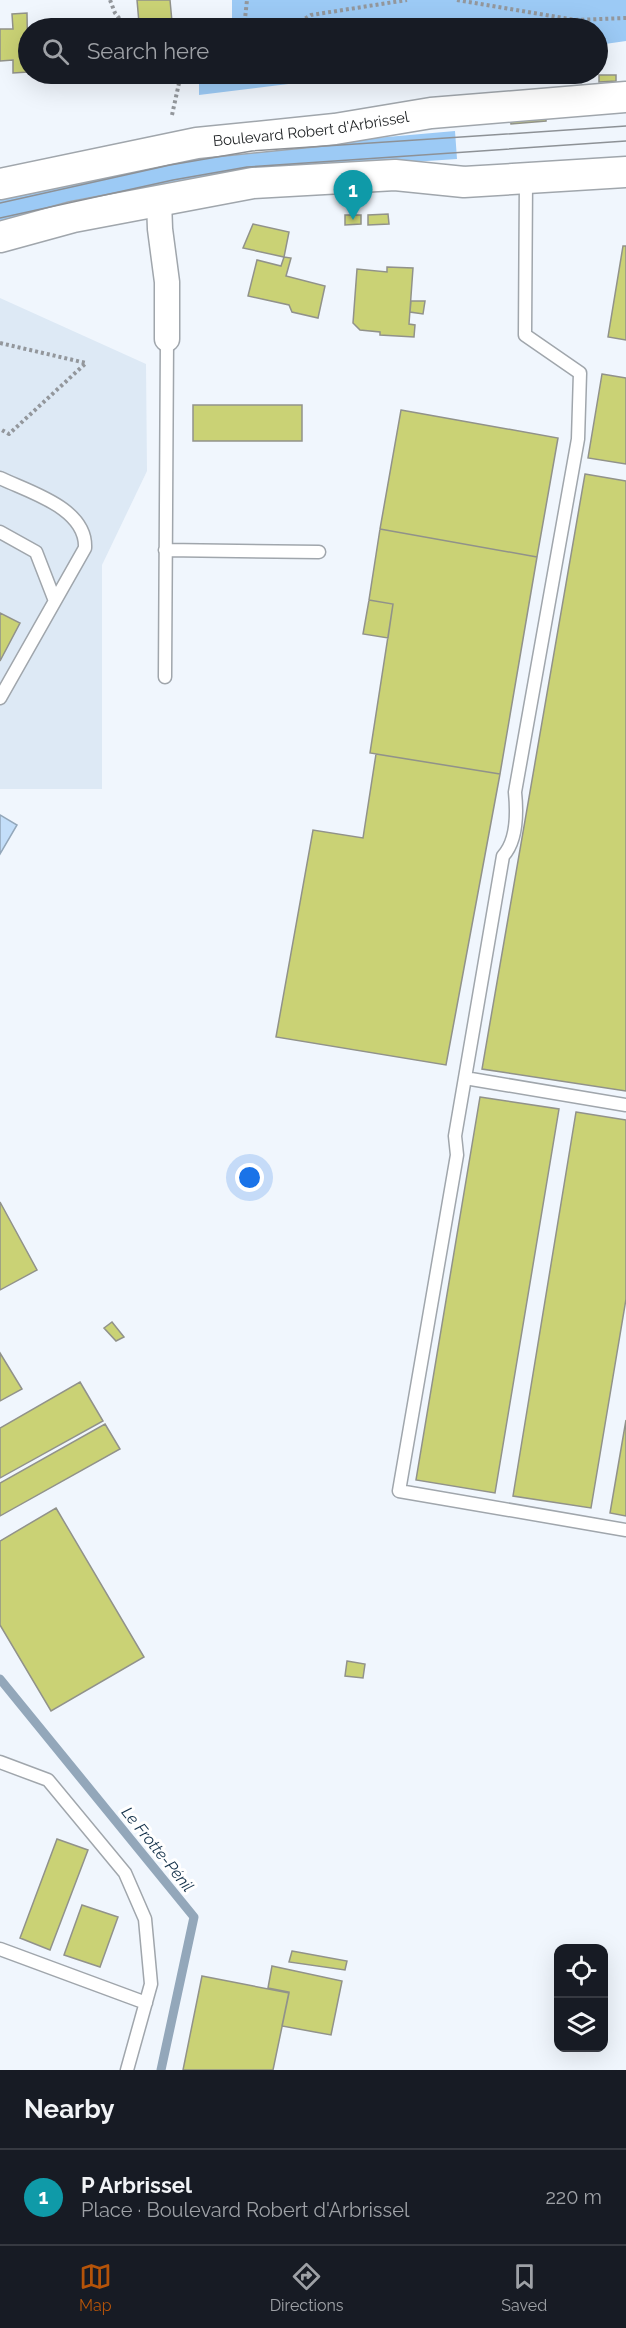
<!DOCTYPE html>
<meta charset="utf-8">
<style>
:root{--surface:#171b24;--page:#20242c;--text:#f1f3f6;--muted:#9ea1a6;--line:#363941;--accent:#b45309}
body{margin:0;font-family:Raleway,sans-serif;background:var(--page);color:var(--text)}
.controls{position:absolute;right:18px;bottom:18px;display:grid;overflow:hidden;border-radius:12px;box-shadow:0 6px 24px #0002}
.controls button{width:54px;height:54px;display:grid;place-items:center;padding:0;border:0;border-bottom:2px solid var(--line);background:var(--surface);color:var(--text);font:30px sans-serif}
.you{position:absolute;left:250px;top:1178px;width:21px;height:21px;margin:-15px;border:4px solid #fff;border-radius:50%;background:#1a73e8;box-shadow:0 0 0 9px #1a73e833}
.badge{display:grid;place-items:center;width:39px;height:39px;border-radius:50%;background:var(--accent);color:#fff;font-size:20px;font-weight:700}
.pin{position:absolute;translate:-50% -50px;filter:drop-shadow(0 2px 3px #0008)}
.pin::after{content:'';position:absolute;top:32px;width:21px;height:18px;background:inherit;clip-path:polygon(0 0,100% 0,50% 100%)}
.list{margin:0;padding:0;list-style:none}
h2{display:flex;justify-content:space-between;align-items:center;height:78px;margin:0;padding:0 24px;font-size:26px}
h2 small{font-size:20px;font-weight:400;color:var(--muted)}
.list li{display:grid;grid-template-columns:39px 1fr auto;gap:18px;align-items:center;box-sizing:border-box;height:96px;padding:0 24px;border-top:2px solid var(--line)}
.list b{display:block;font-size:22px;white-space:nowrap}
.list p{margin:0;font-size:20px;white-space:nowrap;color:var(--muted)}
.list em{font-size:20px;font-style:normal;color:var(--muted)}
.icon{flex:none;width:33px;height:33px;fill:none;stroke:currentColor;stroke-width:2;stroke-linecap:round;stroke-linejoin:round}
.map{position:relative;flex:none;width:626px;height:2070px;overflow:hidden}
.search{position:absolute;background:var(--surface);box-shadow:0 6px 24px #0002;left:18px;right:18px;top:18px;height:66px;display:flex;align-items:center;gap:15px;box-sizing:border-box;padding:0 21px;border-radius:33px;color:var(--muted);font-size:22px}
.sheet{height:174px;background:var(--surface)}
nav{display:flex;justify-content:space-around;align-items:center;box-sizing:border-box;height:84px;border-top:2px solid var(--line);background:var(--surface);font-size:16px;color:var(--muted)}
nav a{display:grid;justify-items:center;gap:3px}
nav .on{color:var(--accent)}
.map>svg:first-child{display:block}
.built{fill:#dde9f5}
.green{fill:#9ccaf5}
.water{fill:#c3def9;stroke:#93a7ba;stroke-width:1.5}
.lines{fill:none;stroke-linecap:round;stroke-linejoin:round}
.stream{stroke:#93a7ba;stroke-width:9}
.building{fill:#cad275;stroke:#91928a;stroke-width:1.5}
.service-casing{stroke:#a0a6ac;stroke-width:15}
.minor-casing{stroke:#a0a6ac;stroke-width:27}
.tertiary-casing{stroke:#a0a6ac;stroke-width:33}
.path{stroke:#93979c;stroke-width:4;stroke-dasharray:3 3;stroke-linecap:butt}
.service{stroke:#fff;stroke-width:12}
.minor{stroke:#fff;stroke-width:24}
.tertiary{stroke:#fff;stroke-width:30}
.tram{stroke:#8d9196;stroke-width:1.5}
.labels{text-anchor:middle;stroke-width:6;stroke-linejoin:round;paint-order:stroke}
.street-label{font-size:15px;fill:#232628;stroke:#fff}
.water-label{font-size:16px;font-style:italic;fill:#112f48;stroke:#fff}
</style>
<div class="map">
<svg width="626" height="2070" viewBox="0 0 626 2070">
<rect width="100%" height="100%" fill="#f0f6fd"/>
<path class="built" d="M0 298 146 364 147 471 102 565V789H0Z"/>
<path class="green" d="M232 0H626V41L598 45V28H222L232 23Z
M199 74H369L199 95Z
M455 131 457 159 322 168 0 226V196L182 155Z"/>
<path class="water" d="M0 815 17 825 0 854Z"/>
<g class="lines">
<path class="stream" d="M0 1679 194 1917 161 2070"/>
</g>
<path class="building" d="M137 0H170L172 22 139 23Z
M27 13 28 72 13 73V60L0 61V29H13L12 14Z
M91 24V28H76V25Z
M599 75H616V81L599 82Z
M546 115V121L511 124 510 117Z
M388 214 389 224 368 225V215Z
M345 215H361V224L345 225Z
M253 224 289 232 284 257 243 248Z
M623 246H626V340L608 337Z
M284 257 291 258 286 276 325 286 318 318 292 312 289 305 248 296 257 260 281 266Z
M387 267 413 268 409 324 415 325 414 337 380 335V332L360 330 353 323 357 269 387 272Z
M411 301H425L423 314 410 312Z
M602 374 626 378V464L588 458Z
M193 405H302V441H193Z
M401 410 558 438 537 557 380 529Z
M585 474 626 481V1091L482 1069Z
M380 529 537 557 500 774 370 753 393 604 369 600Z
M369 600 393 604 388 638 363 634Z
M0 613 20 623 0 661Z
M376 754 500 774 446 1065 276 1037 313 830 363 838Z
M480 1097 559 1109 495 1493 416 1480Z
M576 1112 626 1120V1299L591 1508 513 1496Z
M0 1202 37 1270 0 1290Z
M112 1322 124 1337 116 1341 104 1328Z
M0 1353 22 1389 0 1401Z
M80 1382 103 1421 0 1478V1428Z
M626 1420V1516L610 1513Z
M105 1424 120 1449 0 1516V1483Z
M56 1508 144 1657 51 1711 0 1625V1541Z
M347 1661 365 1664 363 1678 345 1676Z
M57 1839 88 1850 50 1950 20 1938Z
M82 1905 118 1917 100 1967 64 1955Z
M292 1951 347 1961 345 1970 289 1962Z
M272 1966 342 1981 331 2035 282 2026 289 1992 268 1988Z
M202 1976 289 1993 273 2070H183Z"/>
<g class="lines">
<g class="service-casing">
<path id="service" d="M526 179 525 335 580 373 578 439 515 792C517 812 517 841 503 856L455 1136 457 1155 399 1491 626 1530
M0 478C29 492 87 508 85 548L0 698
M0 532 36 552 55 601
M165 550 319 552
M165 677 167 339
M465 1078 626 1105
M0 1762 48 1780 125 1873 145 1919 151 1984 127 2070
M0 1949 146 2003"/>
</g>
<g class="minor-casing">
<path id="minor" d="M159 201 160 229 167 282V339"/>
</g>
<g class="tertiary-casing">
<g id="tertiary">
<path id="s1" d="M0 184 197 143 335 129 431 113 626 97"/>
<path d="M0 237 73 217 253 183 395 175 464 182 626 172"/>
</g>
</g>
<path class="path" d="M110 0 115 13 127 28
M457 0 575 20 626 18
M244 28 247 0
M290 28 311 15 407 0
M172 115 181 74
M0 343 86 363 9 434 0 429"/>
<use href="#service" class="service"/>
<use href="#minor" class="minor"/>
<use href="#tertiary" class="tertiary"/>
<path class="tram" d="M0 203 170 165 252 151 626 126
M0 218 173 180 247 167 626 141"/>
</g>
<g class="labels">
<g class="street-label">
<text dy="5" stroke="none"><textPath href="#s1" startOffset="316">Boulevard Robert d'Arbrissel</textPath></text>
</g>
<g class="water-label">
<text transform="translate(158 1849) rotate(51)" y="6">Le Frotte-Pénil</text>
</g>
</g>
</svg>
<div class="controls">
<button><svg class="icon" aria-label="locate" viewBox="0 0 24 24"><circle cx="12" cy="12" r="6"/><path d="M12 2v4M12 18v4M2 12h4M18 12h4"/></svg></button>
<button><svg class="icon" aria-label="layers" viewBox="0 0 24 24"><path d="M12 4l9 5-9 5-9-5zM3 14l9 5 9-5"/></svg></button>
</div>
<div class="you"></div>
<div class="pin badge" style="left:353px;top:220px;background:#0f9aa8">1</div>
<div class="search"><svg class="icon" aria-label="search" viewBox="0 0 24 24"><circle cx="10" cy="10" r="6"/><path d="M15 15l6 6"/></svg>Search here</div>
</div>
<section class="sheet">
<h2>Nearby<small></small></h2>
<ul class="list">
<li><span class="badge" style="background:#0f9aa8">1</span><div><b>P Arbrissel</b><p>Place · Boulevard Robert d'Arbrissel</p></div><em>220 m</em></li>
</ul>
</section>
<nav>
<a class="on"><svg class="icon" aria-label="map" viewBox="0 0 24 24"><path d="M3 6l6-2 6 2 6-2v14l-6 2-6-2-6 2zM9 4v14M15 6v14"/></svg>Map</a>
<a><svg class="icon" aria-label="directions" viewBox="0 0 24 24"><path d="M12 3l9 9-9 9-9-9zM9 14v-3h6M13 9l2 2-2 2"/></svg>Directions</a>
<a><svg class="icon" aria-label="saved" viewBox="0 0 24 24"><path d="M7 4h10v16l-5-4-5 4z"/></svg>Saved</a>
</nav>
